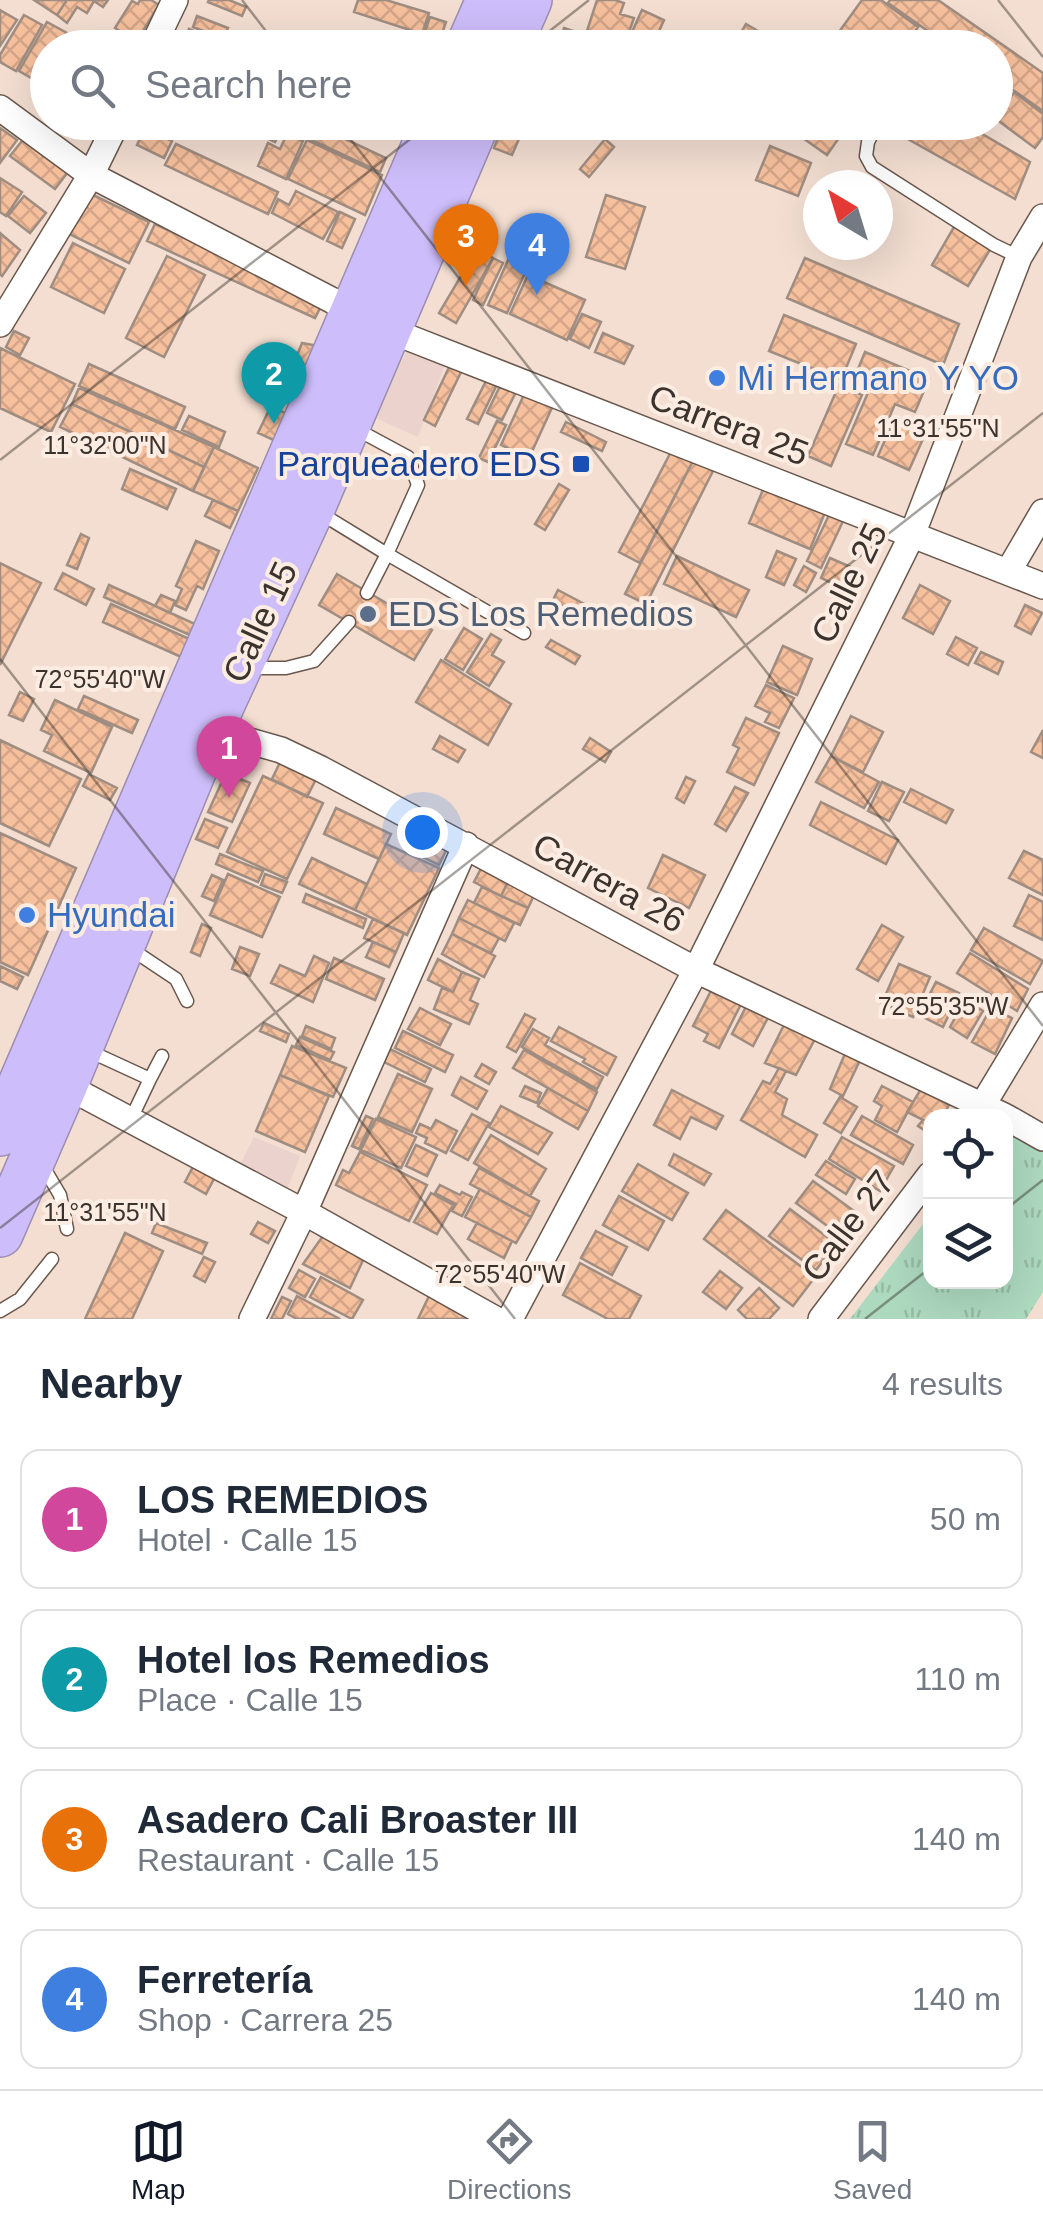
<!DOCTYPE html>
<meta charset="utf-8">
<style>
:root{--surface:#fff;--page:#f2f2f3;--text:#1f2937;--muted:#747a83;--line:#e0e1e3;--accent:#111827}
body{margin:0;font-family:Helvetica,sans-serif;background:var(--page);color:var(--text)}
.controls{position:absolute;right:30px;bottom:30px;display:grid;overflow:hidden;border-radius:20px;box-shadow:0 10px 40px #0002}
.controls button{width:90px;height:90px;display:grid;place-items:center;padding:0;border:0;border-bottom:2px solid var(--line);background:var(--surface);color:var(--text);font:50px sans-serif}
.compass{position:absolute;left:803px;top:170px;width:90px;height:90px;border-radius:50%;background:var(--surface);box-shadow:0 10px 40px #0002;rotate:322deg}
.you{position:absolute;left:422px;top:832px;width:35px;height:35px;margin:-25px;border:8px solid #fff;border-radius:50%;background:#1a73e8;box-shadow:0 0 0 15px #1a73e833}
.badge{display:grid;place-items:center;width:65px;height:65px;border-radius:50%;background:var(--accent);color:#fff;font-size:32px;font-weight:700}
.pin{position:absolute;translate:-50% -82px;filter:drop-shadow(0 2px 5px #0008)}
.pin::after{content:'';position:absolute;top:52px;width:35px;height:30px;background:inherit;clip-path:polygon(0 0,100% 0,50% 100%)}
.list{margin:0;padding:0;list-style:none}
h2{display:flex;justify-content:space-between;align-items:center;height:130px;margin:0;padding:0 40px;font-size:42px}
h2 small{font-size:32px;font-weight:400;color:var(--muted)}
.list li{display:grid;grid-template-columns:65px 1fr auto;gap:30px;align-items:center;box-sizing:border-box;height:140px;margin:0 20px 20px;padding:0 20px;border:2px solid var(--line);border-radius:20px}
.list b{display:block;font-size:38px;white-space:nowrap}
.list p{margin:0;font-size:32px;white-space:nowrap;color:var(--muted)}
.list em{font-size:32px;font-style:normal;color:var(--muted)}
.icon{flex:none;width:55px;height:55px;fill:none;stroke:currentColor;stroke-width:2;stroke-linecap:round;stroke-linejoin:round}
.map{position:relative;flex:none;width:1043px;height:1319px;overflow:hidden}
.search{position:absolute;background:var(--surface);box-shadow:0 10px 40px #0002;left:30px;right:30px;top:30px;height:110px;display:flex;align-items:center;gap:25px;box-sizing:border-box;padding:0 35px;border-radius:55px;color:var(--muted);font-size:38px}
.sheet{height:770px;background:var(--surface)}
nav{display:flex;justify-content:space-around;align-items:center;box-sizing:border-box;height:140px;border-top:2px solid var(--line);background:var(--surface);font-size:28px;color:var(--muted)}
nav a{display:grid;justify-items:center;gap:5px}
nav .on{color:var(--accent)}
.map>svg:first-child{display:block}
.commercial{fill:#ecd2cc}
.park{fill:url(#park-tufts)}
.building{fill:url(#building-cross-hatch);stroke:#a08d81;stroke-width:2.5}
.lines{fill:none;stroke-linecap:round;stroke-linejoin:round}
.lane-casing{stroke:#6a584d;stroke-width:15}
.street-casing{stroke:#6a584d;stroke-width:28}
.highway-casing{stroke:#9a8db2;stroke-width:48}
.lane{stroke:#fff;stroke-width:12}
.street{stroke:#fff;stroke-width:25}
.highway{stroke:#cdbdfa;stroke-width:45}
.ticks{fill:none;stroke:#3b332d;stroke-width:2.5;stroke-opacity:0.45}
.shop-dot{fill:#3f7fe0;stroke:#fdece1;stroke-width:4}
.transit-dot{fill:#1a4fb4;stroke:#fdece1;stroke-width:4}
.service-dot{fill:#5c6f8a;stroke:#fdece1;stroke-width:4}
.labels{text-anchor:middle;stroke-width:8;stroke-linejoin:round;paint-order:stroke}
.shop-label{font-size:35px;fill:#366cbe;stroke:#fdece1;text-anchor:start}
.street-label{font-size:35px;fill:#3b332d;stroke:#fdece1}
.transit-label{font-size:35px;fill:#164399;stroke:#fdece1;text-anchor:end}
.service-label{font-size:35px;fill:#4e5e75;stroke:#fdece1;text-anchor:start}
.ticks-label{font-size:25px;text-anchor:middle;fill:#3b332d;stroke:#fdece1;stroke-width:8;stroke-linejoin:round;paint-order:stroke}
</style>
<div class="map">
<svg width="1043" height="1319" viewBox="0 0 1043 1319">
<defs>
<pattern id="park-tufts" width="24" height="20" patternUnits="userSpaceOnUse" patternTransform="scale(2.5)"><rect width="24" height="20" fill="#add9bf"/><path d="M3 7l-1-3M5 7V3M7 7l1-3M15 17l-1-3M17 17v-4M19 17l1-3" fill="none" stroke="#96bba4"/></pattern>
<pattern id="building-cross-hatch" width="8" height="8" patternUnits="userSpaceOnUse" patternTransform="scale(2.5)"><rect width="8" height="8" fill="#f6c09d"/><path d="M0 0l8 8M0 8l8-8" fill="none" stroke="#d4a588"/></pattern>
</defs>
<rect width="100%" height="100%" fill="#f3ded1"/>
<path class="commercial" d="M409 347 447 359 418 437 373 417Z
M254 1137 300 1156 287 1190 239 1167Z"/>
<path class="park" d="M1006 1132 1043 1149V1292L1026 1319H850L930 1215V1282H1006Z"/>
<path class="building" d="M34 0H67L57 15Z
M67 0H108L103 7 94 1 87 13 77 7 67 23 57 15Z
M140 0H151L159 5 133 47 121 39 124 34 115 28 132 1 138 4Z
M209 0H229L246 7 242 16 208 2Z
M358 0H386L429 13 422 34 354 12Z
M597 0H615L624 3 620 14 634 18 624 46 586 34Z
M862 0H881L918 27 904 48H819L828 36 841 45 846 37 839 32Z
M890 0H938L1043 73V111L996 78V48H952L888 3Z
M0 10 17 20 0 46Z
M642 10 664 20 654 42 632 32Z
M24 15 42 25 16 71 0 62V55Z
M197 16 228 28 223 39 193 27Z
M430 17 446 22 440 39 424 34Z
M47 22 67 33 59 48H48V69L40 83 19 71Z
M746 24 786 47 785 48H732Z
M564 28 609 43 608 48H558Z
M189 29 223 43 221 48H212L186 36Z
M1014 92 1043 114V137L1035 148 996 119Z
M147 122H187L190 124 183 138Z
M261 122 281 130 275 142 256 133Z
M273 122H309L386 158 380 172Z
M504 122 525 125 512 155 494 148Z
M780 122H850L827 155Z
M894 122H962L1030 162 1015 199 890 129Z
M0 128 17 140 0 163Z
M145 128 172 141 164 158 137 145Z
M287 134 303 141 286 179 258 166 268 143 280 149Z
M26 136 71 168 55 189 10 156Z
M605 139 614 147 589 177 580 169Z
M307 140 382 175 365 215 288 179Z
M176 144 278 192 268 214 165 165Z
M770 146 811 163 798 196 756 180Z
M0 178 22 192 6 216 0 212Z
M296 191 338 212 323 239 272 213 278 199 289 205Z
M87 192 149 222 129 263 67 233Z
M606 195 645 207 625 269 586 257Z
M24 196 46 213 30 233 8 216Z
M340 212 355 219 342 248 327 241Z
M155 224 323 302 315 318 147 241Z
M954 227 991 248 968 286 932 265Z
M0 233 20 250 2 276 0 274Z
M73 243 125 269 104 313 51 287Z
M477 249 493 258 456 323 439 313Z
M167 256 205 275 164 357 126 338Z
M493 258 503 263 483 305 473 300Z
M509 258 528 266 507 313 488 305Z
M805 258 959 324 943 365 787 298Z
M528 275 585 300 567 340 510 314Z
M582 314 601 322 589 348 570 339Z
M784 315 856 344 841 380 769 351Z
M14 331 29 338 20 355 6 347Z
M603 333 633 346 624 364 595 352Z
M302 343 318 346 303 380 290 373Z
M0 348 75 384 51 432 0 408Z
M865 352 929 379 915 412 895 404 873 455 846 444 873 381 856 374Z
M451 363 463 368 435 426 424 420Z
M89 364 185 407 175 429 79 386Z
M489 375 499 380 478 424 467 419Z
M503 380 518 388 502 420 487 413Z
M839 385 862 395 831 466 808 456Z
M79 388 214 447 204 467 72 404Z
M527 388 555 401 529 458 501 445Z
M72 404 204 467 193 491 60 427Z
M271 406 289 415 276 441 258 433Z
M189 416 225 432 219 447 182 430Z
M895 417 927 430 909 470 878 456Z
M497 421 506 425 488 462 479 458Z
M566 422 606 442 602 451 561 432Z
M674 446 695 457 640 563 619 552Z
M214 447 258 468 238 511 193 491Z
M696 455 716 465 646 604 625 594Z
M130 469 176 489 167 509 122 489Z
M559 484 569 490 545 530 535 524Z
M765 485 826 510 810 549 749 523Z
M213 500 238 511 230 528 205 516Z
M831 511 845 517 821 568 807 561Z
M81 534 89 538 77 569 67 565Z
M196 541 219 551 203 589 197 586 186 610 175 605 182 589 176 586Z
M777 551 796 559 784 585 766 577Z
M677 556 749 590 736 617 664 584Z
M830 558 853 568 844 589 821 578Z
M0 563 41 583 0 665Z
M804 566 816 573 806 592 794 585Z
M63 573 94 589 86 605 55 589Z
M337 574 432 630 414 660 319 605Z
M109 585 204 628 199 639 104 597Z
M920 585 950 601 933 634 903 618Z
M558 590 590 607 584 618 553 600Z
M161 595 175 601 170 613 155 606Z
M111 604 196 642 188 660 103 622Z
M1025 605 1042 613 1031 634 1015 626Z
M464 628 482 639 463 670 445 659Z
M491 634 501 640 492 655 504 662 489 686 467 672Z
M956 637 977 648 968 665 947 654Z
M551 640 580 656 575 664 546 647Z
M783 646 812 659 797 695 767 682Z
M981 652 1003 662 998 674 975 663Z
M441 660 511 704 488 745 416 702Z
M766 685 794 698 779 728 765 722 770 713 755 706Z
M20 692 34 699 23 721 9 715Z
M84 696 138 720 132 733 78 709Z
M55 700 112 727 91 773 44 751 52 735 41 730Z
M851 716 883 732 863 772 831 756Z
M746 718 779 733 754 785 727 772 739 748 733 745Z
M1043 730V758L1031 752Z
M440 736 465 750 458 762 433 749Z
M590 738 611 752 605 762 583 749Z
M0 740 81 779 49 846 0 823Z
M284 754 320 771 307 797 272 779Z
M831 756 879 782 864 808 816 782Z
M226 773 250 783 232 822 208 812Z
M89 774 117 788 110 800 83 786Z
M263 776 323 803 287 879 227 852Z
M686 777 695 781 684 803 676 798Z
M882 782 904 792 889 821 868 811Z
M735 787 748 793 726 831 715 824Z
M911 789 953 810 946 823 904 802Z
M821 802 898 840 886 864 810 825Z
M336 808 391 834 379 859 324 834Z
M205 819 227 828 218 848 196 839Z
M425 830 450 842 439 865 414 853Z
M0 833 76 868 28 975 0 962Z
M386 844 439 868 407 935 355 910Z
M1024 851 1043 860V895L1009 878Z
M220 854 263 871 258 882 216 864Z
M663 855 705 875 689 908 648 888Z
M312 858 367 884 355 910 299 884Z
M486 859 509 880 501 896 474 882Z
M228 874 280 897 262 937 210 915Z
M265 874 287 882 282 893 261 885Z
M212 875 223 880 214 901 202 896Z
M509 880 535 893 528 908 501 896Z
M482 887 528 908 520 925 474 903Z
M306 894 366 919 363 928 303 902Z
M1029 895 1043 902V940L1014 926Z
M468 900 514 923 505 941 459 918Z
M459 918 499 938 491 953 452 934Z
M373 919 404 933 396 952 364 938Z
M202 924 211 928 200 956 191 952Z
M882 925 903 937 878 981 857 969Z
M984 928 1043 961 1030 984 971 950Z
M452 934 495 956 484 977 442 954Z
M373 942 396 952 389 967 366 957Z
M240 947 259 954 250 976 232 969Z
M970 953 1028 989 1017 1011 957 973Z
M314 956 329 963 313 1002 271 983 280 965 305 976Z
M334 958 384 979 375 1000 326 979Z
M438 959 462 972 453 992 428 980Z
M899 964 930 977 913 1017 882 1003Z
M0 966 23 977 17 989 0 981Z
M462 972 479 979 470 1000 478 1004 469 1024 434 1009 442 988 453 992Z
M936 982 959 993 943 1027 919 1015Z
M715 983 744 998 719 1048 704 1041 708 1034 693 1026Z
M750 999 772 1010 753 1046 732 1034Z
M965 1000 983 1011 967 1038 950 1027Z
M420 1008 451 1024 440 1045 408 1029Z
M991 1008 1012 1018 995 1054 972 1042Z
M525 1014 535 1019 516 1052 507 1047Z
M788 1017 818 1033 796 1075 765 1063Z
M264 1023 289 1034 286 1042 260 1031Z
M306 1026 335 1038 331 1049 302 1036Z
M559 1027 616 1057 607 1075 583 1062 585 1059 551 1041Z
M533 1029 549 1038 545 1045 603 1077 597 1089 522 1047Z
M403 1031 453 1055 445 1072 395 1048Z
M300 1037 334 1052 330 1060 296 1045Z
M292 1046 346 1068 333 1097 280 1075Z
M390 1049 431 1069 425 1082 384 1062Z
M847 1049 863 1054 843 1096 830 1089Z
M524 1050 597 1092 588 1111 513 1068Z
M482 1064 496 1072 489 1084 475 1076Z
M779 1068 786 1071 775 1092 787 1099 782 1115 817 1135 805 1157 741 1120 763 1081 770 1084Z
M398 1074 432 1089 412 1132 378 1117Z
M280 1075 329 1096 305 1152 256 1131Z
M461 1077 487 1091 477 1109 452 1095Z
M924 1084 937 1097 949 1105 943 1116H930V1134L918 1126 923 1120 907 1112Z
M525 1086 541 1093 537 1103 520 1096Z
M882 1086 913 1102 897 1132 875 1120 882 1106 874 1101Z
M548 1088 588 1111 578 1129 538 1106Z
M672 1090 723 1116 716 1129 691 1117 680 1139 654 1125Z
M840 1097 857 1107 841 1133 824 1123Z
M501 1106 552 1133 538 1154 489 1127Z
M472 1114 489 1123 468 1160 451 1151Z
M366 1116 373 1119 359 1149 352 1146Z
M862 1116 913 1145 903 1164 851 1135Z
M376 1119 416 1137 401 1168 361 1150Z
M436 1120 457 1131 446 1153 425 1143 427 1138 416 1133 420 1124 431 1129Z
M491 1135 546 1169 530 1196 474 1163Z
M842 1137 894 1166 880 1191 829 1159Z
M416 1145 437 1155 427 1176 406 1166Z
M360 1152 427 1185 409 1221 336 1185 343 1170 349 1173Z
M674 1154 711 1174 704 1185 669 1165Z
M826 1161 855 1179 846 1194 816 1175Z
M195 1163 217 1173 206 1194 185 1182Z
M638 1164 688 1193 672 1220 622 1191Z
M479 1168 539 1201 531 1217 470 1184Z
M813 1181 858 1214 841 1236 796 1203Z
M440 1185 460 1195 462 1192 472 1197 462 1216 452 1211 456 1204 435 1193Z
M480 1189 531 1217 516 1243 465 1217Z
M431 1193 453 1205 437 1234 414 1222Z
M619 1196 664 1221 648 1250 603 1225Z
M790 1209 836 1244 816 1270 769 1236Z
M726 1210 815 1277 793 1306 704 1239Z
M258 1222 275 1231 268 1243 251 1234Z
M156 1223 207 1243 202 1254 152 1233Z
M477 1223 512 1241 504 1258 468 1239Z
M596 1231 627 1247 612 1275 581 1258Z
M125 1233 163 1251 132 1319H85Z
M325 1233 366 1254 350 1288 303 1264Z
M204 1257 215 1262 205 1282 194 1276Z
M580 1263 641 1296 629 1319H608L563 1295Z
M299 1270 315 1279 305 1297 289 1288Z
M720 1271 742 1288 726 1309 703 1292Z
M321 1277 363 1300 352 1319 310 1297Z
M759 1288 779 1308 769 1319H747L738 1310Z
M430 1294 471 1319H418Z
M297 1296 340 1319H297L288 1314Z
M282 1297 291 1301 282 1319H271Z"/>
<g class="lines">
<g class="lane-casing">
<path id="lane" d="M878 122 868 142 866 156 872 167 994 245 1019 257
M356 429 408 457 418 485 387 554 524 633
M320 513 387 554 367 593
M246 668H286L314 661 349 622
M128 947 176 979 187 1001
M87 1050 150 1079 162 1056
M131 1119 150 1079
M41 1163 60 1195 67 1229
M0 1311 20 1299 52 1259"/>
</g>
<g class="street-casing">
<path id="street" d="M152 48 175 0
M0 108 91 175 389 330 1043 586
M0 324 91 175 117 122
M1008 572 1043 512
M201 727 281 750 321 769 696 970 1004 1116
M55 1080 304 1212 495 1319
M976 1116 1043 1005
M1006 1117 1043 1138
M252 1319 304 1212 466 845
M510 1319 696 970 912 535 1019 257 1043 217
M821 1319 930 1175"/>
</g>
<g class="highway-casing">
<path id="highway" d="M468 48 489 0
M508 48 529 0
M0 1133 435 122
M0 1234 65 1084 210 730 312 508 477 122"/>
</g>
<use href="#lane" class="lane"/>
<use href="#street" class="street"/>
<use href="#highway" class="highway"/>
</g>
<path class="ticks" d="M242 0 279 48M998 0 1043 57M528 48 589 0M337 122 1043 1026M0 460 432 122M0 659 515 1319M1006 1209 1043 1180M0 1228 1043 413M865 1319 930 1268"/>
<g class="shop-dot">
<circle cx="717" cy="378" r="10"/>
<circle cx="27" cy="915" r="10"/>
</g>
<rect class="transit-dot" x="571" y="454" width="20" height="20" rx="5"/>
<circle class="service-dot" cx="368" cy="614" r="10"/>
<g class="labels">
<g class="shop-label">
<text x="737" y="390">Mi Hermano Y YO</text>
<text x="47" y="927">Hyundai</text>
</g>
<g class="street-label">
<text transform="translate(729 425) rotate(21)" y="12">Carrera 25</text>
<text transform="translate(849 583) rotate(-64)" y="12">Calle 25</text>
<text transform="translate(260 622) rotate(-65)" y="12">Calle 15</text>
<text transform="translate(609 883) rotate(29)" y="12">Carrera 26</text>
<text transform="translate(848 1226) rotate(-53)" y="12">Calle 27</text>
</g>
<g class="transit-label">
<text x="561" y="476">Parqueadero EDS</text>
</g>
<g class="service-label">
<text x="388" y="626">EDS Los Remedios</text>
</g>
</g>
<g class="ticks-label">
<text x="938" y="437">11°31'55"N</text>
<text x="105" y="454">11°32'00"N</text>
<text x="100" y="688">72°55'40"W</text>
<text x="943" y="1015">72°55'35"W</text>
<text x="105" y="1221">11°31'55"N</text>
<text x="500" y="1283">72°55'40"W</text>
</g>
</svg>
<div class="controls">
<button><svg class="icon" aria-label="locate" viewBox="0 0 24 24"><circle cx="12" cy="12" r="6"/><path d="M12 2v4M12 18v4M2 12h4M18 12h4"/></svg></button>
<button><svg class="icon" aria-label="layers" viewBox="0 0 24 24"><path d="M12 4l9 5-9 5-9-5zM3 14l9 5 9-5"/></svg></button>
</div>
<svg class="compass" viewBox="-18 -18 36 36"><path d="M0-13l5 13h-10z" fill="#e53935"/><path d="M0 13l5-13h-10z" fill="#747a83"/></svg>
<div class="you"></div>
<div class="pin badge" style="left:229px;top:798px;background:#d1479c">1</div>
<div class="pin badge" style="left:274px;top:424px;background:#0f9aa8">2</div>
<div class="pin badge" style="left:466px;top:286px;background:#e8710a">3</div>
<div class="pin badge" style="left:537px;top:295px;background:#3f7fe0">4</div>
<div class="search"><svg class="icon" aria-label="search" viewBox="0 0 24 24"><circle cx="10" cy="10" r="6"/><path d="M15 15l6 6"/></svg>Search here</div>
</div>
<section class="sheet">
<h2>Nearby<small>4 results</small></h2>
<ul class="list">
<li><span class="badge" style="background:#d1479c">1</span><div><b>LOS REMEDIOS</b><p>Hotel · Calle 15</p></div><em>50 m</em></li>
<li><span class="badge" style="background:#0f9aa8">2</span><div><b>Hotel los Remedios</b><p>Place · Calle 15</p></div><em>110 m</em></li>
<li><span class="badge" style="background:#e8710a">3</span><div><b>Asadero Cali Broaster III</b><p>Restaurant · Calle 15</p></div><em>140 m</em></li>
<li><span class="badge" style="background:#3f7fe0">4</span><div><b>Ferretería</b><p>Shop · Carrera 25</p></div><em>140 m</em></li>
</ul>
</section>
<nav>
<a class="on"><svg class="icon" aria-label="map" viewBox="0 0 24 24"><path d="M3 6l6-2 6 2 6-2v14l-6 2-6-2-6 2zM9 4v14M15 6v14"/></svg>Map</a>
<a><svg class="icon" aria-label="directions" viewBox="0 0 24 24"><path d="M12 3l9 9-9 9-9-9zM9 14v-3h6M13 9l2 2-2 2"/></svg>Directions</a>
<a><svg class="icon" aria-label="saved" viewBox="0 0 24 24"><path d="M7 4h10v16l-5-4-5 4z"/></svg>Saved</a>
</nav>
